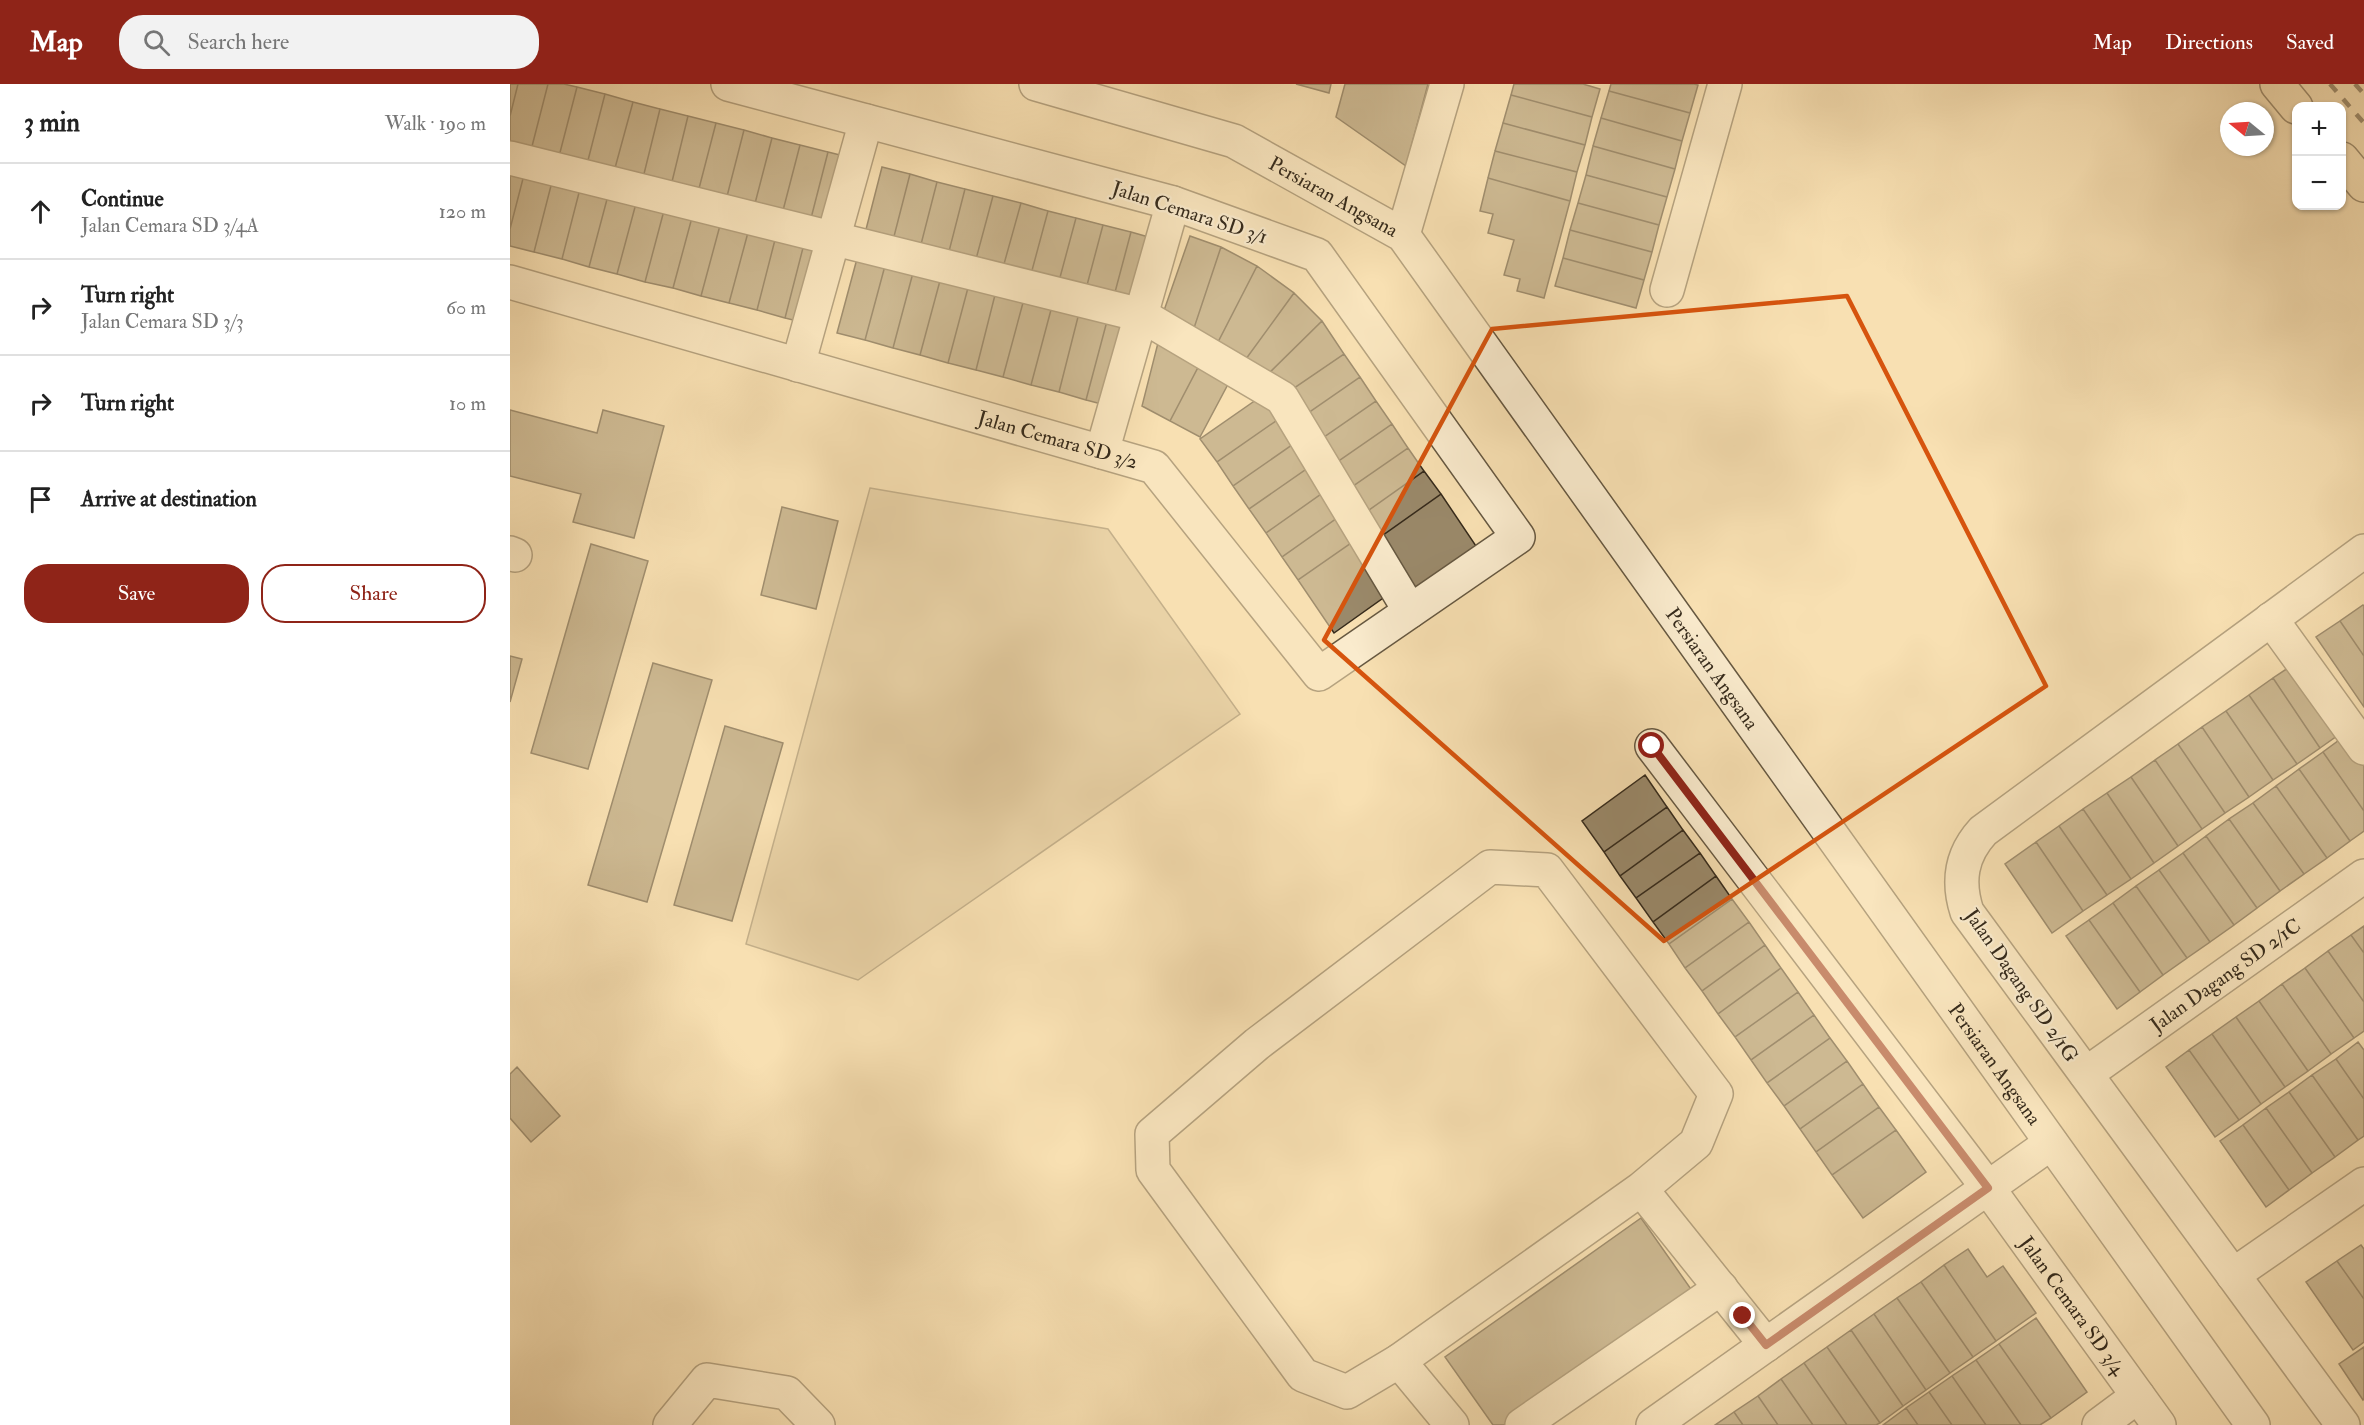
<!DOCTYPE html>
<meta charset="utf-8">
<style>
:root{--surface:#fff;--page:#f2f2f2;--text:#222;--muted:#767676;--line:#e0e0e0;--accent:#8f2418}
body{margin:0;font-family:"IM FELL Double Pica",serif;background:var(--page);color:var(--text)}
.controls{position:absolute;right:18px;top:18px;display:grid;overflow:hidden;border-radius:12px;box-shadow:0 2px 4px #0004}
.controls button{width:54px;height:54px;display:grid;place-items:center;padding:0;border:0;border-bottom:2px solid var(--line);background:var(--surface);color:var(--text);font:30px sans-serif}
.compass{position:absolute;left:1710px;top:18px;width:54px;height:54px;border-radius:50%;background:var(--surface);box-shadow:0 2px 4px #0004;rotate:288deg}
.stop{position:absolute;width:18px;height:18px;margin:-14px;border:4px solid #8f2418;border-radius:50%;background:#fff}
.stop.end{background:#8f2418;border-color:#fff;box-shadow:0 2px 6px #0008}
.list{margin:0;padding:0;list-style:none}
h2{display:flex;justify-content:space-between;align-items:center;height:78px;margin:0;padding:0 24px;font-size:26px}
h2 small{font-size:20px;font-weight:400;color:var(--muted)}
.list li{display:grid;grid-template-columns:39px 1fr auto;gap:18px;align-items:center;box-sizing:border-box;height:96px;padding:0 24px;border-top:2px solid var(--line)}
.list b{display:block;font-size:22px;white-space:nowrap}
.list p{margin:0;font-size:20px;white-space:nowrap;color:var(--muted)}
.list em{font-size:20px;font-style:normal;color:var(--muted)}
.actions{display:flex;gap:12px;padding:18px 24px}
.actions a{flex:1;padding:14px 0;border:2px solid var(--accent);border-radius:24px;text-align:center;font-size:21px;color:var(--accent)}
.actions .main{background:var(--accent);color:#fff}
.icon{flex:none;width:33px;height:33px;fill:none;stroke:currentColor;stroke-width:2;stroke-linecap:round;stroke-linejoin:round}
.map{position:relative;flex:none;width:1854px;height:1341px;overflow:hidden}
header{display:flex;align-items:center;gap:36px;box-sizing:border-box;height:84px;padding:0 30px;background:var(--accent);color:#fff}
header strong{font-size:28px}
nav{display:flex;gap:33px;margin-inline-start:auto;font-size:21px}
.search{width:420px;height:54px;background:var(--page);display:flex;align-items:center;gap:15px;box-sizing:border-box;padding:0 21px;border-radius:24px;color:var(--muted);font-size:22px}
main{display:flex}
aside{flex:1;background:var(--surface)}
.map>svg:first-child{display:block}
.garden{fill:#d7c198;stroke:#86765a;stroke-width:1.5}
.building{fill:#9a896a;stroke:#352a1b;stroke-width:1.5}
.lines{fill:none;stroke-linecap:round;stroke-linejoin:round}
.minor-casing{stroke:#665841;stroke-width:36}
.major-casing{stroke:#352a1b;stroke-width:36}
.minor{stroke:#faebcd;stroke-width:33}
.major{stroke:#f8e0b2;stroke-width:33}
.rail{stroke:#352a1b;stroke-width:4.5;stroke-dasharray:10 10;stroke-linecap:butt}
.route{stroke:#8f2418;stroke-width:8}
.marked{fill:none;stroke:#d6540e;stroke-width:4.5;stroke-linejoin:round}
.labels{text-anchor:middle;stroke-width:4.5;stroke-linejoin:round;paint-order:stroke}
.street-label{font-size:20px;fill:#352a1b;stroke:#faebcd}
</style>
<header>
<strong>Map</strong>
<div class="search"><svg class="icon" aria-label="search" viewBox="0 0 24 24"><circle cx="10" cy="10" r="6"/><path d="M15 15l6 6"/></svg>Search here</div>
<nav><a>Map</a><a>Directions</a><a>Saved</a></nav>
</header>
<main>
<aside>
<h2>3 min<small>Walk · 190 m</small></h2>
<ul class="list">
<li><svg class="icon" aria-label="ahead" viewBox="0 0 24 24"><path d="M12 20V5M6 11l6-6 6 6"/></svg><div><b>Continue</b><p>Jalan Cemara SD 3/4A</p></div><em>120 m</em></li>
<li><svg class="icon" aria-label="right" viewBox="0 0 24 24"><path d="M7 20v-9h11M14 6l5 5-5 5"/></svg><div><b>Turn right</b><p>Jalan Cemara SD 3/3</p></div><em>60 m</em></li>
<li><svg class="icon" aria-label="right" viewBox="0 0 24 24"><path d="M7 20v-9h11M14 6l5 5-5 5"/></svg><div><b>Turn right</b></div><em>10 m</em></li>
<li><svg class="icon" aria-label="arrive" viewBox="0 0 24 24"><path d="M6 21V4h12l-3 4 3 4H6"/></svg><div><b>Arrive at destination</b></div></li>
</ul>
<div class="actions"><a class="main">Save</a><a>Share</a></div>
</aside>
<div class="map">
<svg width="1854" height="1341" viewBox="0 0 1854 1341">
<rect width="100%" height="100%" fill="#f8e0b2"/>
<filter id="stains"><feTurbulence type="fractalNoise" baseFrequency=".00333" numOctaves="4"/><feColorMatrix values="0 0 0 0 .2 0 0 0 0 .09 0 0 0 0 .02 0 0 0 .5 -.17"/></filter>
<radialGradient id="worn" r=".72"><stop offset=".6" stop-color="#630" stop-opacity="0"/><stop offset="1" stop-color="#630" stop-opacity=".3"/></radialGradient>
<path class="garden" d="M360 404 598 445 730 630 348 896 236 860Z"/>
<path class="building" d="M0 0H8L0 32Z
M8 0H38L19 74 0 69V32Z
M38 0H54L67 3 47 80 19 74Z
M786 0H821L819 9Z
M835 0H918L896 82 826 33Z
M1004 0H1073L1090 5 1082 33 1001 11Z
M1101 0H1184L1188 1 1180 29 1099 7Z
M67 3 95 10 75 88 47 80Z
M1099 7 1180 29 1172 57 1091 34Z
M95 10 123 18 102 95 75 88Z
M1001 11 1082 33 1075 61 993 39Z
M123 18 150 25 131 102 102 95Z
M150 25 178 32 159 110 131 102Z
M178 32 206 39 186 116 159 110Z
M1091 34 1172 57 1165 85 1083 62Z
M206 39 234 46 214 124 186 116Z
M993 39 1075 61 1067 88 985 67Z
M234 46 262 54 242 131 214 124Z
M262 54 290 61 270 138 242 131Z
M290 61 318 68 298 146 270 138Z
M1083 62 1165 85 1157 113 1076 91Z
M985 67 1067 88 1060 117 978 94Z
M318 68 346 75 326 152 298 146Z
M0 78 16 83 0 145Z
M16 83 44 90 24 168 0 162V145Z
M372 83 400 90 380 168 352 161Z
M44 90 72 97 52 175 24 168Z
M400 90 427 98 407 176 380 168Z
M1076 91 1157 113 1149 141 1068 119Z
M978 94 1060 117 1034 214 1007 207 1010 195 994 191 1004 156 978 149 983 130 970 127Z
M72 97 100 104 79 183 52 175Z
M427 98 455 105 435 183 407 176Z
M100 104 128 112 107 190 79 183Z
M455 105 483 112 462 190 435 183Z
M128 112 156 119 135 198 107 190Z
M483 112 511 119 489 198 462 190Z
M156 119 184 126 163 204 135 198Z
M511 119 538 127 517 205 489 198Z
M1068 119 1149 141 1142 168 1060 146Z
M184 126 212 134 191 212 163 204Z
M538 127 566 134 545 212 517 205Z
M212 134 240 141 219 219 191 212Z
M566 134 593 141 572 220 545 212Z
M240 141 267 148 247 226 219 219Z
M593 141 621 148 600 227 572 220Z
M1060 146 1142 168 1134 196 1053 174Z
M267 148 295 156 275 234 247 226Z
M621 148 649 156 627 234 600 227Z
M680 152 711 163 682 250 650 238Z
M295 156 323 162 303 241 275 234Z
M711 163 747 182 707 260 682 250Z
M348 171 376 178 355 256 327 249Z
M1053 174 1134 196 1126 224 1045 202Z
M376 178 404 185 383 264 355 256Z
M747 182 784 209 733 279 707 260Z
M404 185 431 193 410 271 383 264Z
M431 193 459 200 438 279 410 271Z
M459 200 486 207 466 286 438 279Z
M486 207 514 215 493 293 466 286Z
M784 209 812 237 753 295 733 279Z
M514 215 542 222 521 301 493 293Z
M542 222 569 229 549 308 521 301Z
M569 229 597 237 576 316 549 308Z
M597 237 625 244 603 323 576 316Z
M812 237 834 270 771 313 753 295Z
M651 247 695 270 660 337 632 322Z
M695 270 725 287 690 353 660 337Z
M834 270 850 293 788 336 771 313Z
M850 293 866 317 804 360 788 336Z
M756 309 773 332 707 378 690 355Z
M866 317 882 340 820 383 804 360Z
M0 326 87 349 93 326 154 342 124 454 63 438 71 410 0 392Z
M773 332 789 356 723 402 707 378Z
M882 340 898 364 836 407 820 383Z
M789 356 805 379 739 425 723 402Z
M898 364 914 387 852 431 836 407Z
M805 379 821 403 756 449 739 425Z
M914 387 931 410 869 454 852 431Z
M821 403 837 427 772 473 756 449Z
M931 410 966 462 904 505 869 454Z
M272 423 328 437 306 525 251 511Z
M837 427 854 450 788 496 772 473Z
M854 450 890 502 824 549 788 496Z
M81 460 138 477 78 685 21 669Z
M1853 521 1854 522V572L1830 537Z
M1830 537 1854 572V623L1806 553Z
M0 572 12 575 0 618Z
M1787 578 1834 647 1810 664 1763 594Z
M143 579 202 596 137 818 78 801Z
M1763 594 1810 664 1787 680 1739 611Z
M1739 611 1787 680 1763 696 1716 627Z
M1716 627 1763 696 1739 713 1692 643Z
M215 642 273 659 222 837 164 821Z
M1692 643 1739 713 1715 729 1668 660Z
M1836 651 1854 677V727L1813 668Z
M1668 660 1715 729 1692 745 1645 676Z
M1813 668 1854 727V747L1840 757 1789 685Z
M1645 676 1692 745 1668 762 1621 693Z
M1789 685 1840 757 1817 774 1766 702Z
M1135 691 1157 723 1094 768 1072 737Z
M1621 693 1668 762 1644 779 1597 709Z
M1766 702 1817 774 1794 790 1743 719Z
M1597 709 1644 779 1621 795 1573 725Z
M1743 719 1794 790 1770 807 1719 735Z
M1157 723 1173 746 1110 792 1094 768Z
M1573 725 1621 795 1597 811 1549 742Z
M1719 735 1770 807 1747 824 1696 752Z
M1549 742 1597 811 1573 827 1526 758Z
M1173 746 1190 769 1126 814 1110 792Z
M1696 752 1747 824 1724 841 1673 769Z
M1526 758 1573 827 1542 849 1495 780Z
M1190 769 1206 792 1143 838 1126 814Z
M1673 769 1724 841 1700 858 1649 786Z
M1649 786 1700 858 1677 874 1626 802Z
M1206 792 1222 815 1159 860 1143 838Z
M1626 802 1677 874 1653 891 1603 819Z
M1222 815 1239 838 1175 884 1159 860Z
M1603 819 1653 891 1630 908 1579 836Z
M1579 836 1630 908 1607 925 1556 852Z
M1239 838 1255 861 1192 907 1175 884Z
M1854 842V869L1841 851Z
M1841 851 1854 869V918L1818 867Z
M1255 861 1271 884 1208 930 1192 907Z
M1818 867 1854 918V947L1844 954 1795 884Z
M1271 884 1288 908 1225 953 1208 930Z
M1795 884 1844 954 1821 970 1772 900Z
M1772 900 1821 970 1798 987 1749 917Z
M1288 908 1304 931 1241 976 1225 953Z
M1749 917 1798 987 1775 1003 1726 933Z
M1304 931 1320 954 1257 999 1241 976Z
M1726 933 1775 1003 1751 1020 1702 950Z
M1702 950 1751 1020 1729 1036 1679 966Z
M1320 954 1337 977 1274 1022 1257 999Z
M1848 958 1854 966V1015L1826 975Z
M1679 966 1729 1036 1705 1053 1656 983Z
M1826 975 1854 1015V1052L1848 1056 1802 991Z
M1337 977 1353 1000 1290 1045 1274 1022Z
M7 983 50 1032 21 1058 0 1034V990Z
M1802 991 1848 1056 1825 1073 1779 1008Z
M1353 1000 1369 1023 1306 1068 1290 1045Z
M1779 1008 1825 1073 1802 1089 1756 1024Z
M1369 1023 1386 1046 1322 1091 1306 1068Z
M1756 1024 1802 1089 1779 1106 1733 1041Z
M1733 1041 1779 1106 1756 1123 1710 1057Z
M1386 1046 1416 1088 1353 1134 1322 1091Z
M1131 1134 1183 1208 996 1341H983L935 1273Z
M1851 1161 1854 1165V1215L1827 1177Z
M1458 1165 1477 1193 1493 1182 1526 1229 1486 1257 1434 1181Z
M1827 1177 1854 1215V1258L1843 1266 1796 1198Z
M1434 1181 1486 1257 1463 1273 1411 1198Z
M1411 1198 1463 1273 1440 1289 1387 1214Z
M1387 1214 1440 1289 1416 1306 1364 1230Z
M1364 1230 1416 1306 1393 1322 1341 1246Z
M1526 1234 1577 1308 1541 1334 1489 1260Z
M1341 1246 1393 1322 1370 1339 1317 1263Z
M1489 1260 1541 1334 1530 1341H1511L1466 1276Z
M1317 1263 1370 1339 1366 1341H1337L1294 1279Z
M1854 1263V1315L1853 1316 1829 1280Z
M1466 1276 1511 1341H1476L1442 1292Z
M1294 1279 1337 1341H1303L1271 1295Z
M1442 1292 1476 1341H1442L1419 1308Z
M1271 1295 1303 1341H1268L1248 1312Z
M1419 1308 1442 1341H1408L1396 1324Z
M1248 1312 1268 1341H1233L1224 1328Z
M1396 1324 1408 1341H1373Z
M1224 1328 1233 1341H1205Z"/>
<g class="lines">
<g class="minor-casing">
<g id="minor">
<path id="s1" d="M526 0 724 57 893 151 1743 1341"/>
<path d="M0 74 631 231 772 314 900 527"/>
<path d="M893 151 937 0"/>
<path id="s2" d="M0 198 644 383 809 590 1008 453 807 171 663 119 218 0"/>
<path d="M1157 206 1215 0"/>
<path d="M288 281 356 37"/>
<path d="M592 368 663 119"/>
<path d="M0 469 5 471"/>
<path d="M1761 535 1854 664"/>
<path id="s3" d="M1142 662 1478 1104 1649 1341"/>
<path id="s4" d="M1576 990 1854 792"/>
<path d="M1131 1105 1186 1059 1206 1010 1037 786 980 783 747 960 642 1050 643 1086 793 1291 837 1308 889 1277 1131 1105 1256 1261"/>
<path d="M1723 1191 1854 1100"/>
<path d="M889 1277 942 1341"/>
<path d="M160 1341 197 1296 277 1309 308 1341"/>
<path d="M1012 1341 1211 1204"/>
<path d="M1143 1341 1541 1059"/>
<path d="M1589 1341 1628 1312"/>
<path d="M1833 1341 1457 828C1447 797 1451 771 1473 747L1854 467"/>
</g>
</g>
<g class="major-casing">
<path id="major" d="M1767 0 1786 23
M1832 75 1854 101"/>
</g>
<use href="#minor" class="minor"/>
<use href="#major" class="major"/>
<path class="rail" d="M1820 0 1854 39
M1845 0 1854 10"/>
</g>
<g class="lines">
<path class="route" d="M1142 662 1478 1104 1256 1261 1233 1232"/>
</g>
<path d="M0 0H1854V1341H0ZM1337 212 1536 602 1154 857 814 556 982 245Z" fill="#f8e0b2" fill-opacity=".55" fill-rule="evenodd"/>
<path class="marked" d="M1337 212 1536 602 1154 857 814 556 982 245Z"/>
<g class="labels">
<g class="street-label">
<text dy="7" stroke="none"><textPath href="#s1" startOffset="320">Persiaran Angsana</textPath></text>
<text transform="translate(680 128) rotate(18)" y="7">Jalan Cemara SD 3/1</text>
<text dy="7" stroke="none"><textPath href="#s2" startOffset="570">Jalan Cemara SD 3/2</textPath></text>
<text dy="7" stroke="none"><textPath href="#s1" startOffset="932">Persiaran Angsana</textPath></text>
<text dy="7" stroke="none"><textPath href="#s4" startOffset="171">Jalan Dagang SD 2/1C</textPath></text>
<text transform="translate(1512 901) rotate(55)" y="7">Jalan Dagang SD 2/1G</text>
<text dy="7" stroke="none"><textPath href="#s1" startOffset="1418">Persiaran Angsana</textPath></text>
<text dy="7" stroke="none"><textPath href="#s3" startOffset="700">Jalan Cemara SD 3/4</textPath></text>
</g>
</g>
<rect width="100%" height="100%" filter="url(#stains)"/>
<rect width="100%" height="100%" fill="url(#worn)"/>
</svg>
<div class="controls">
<button>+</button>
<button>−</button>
</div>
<svg class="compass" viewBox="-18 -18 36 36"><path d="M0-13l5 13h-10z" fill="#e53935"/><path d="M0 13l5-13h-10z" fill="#767676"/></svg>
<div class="stop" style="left:1142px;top:662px"></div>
<div class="stop end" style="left:1233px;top:1232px"></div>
</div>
</main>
